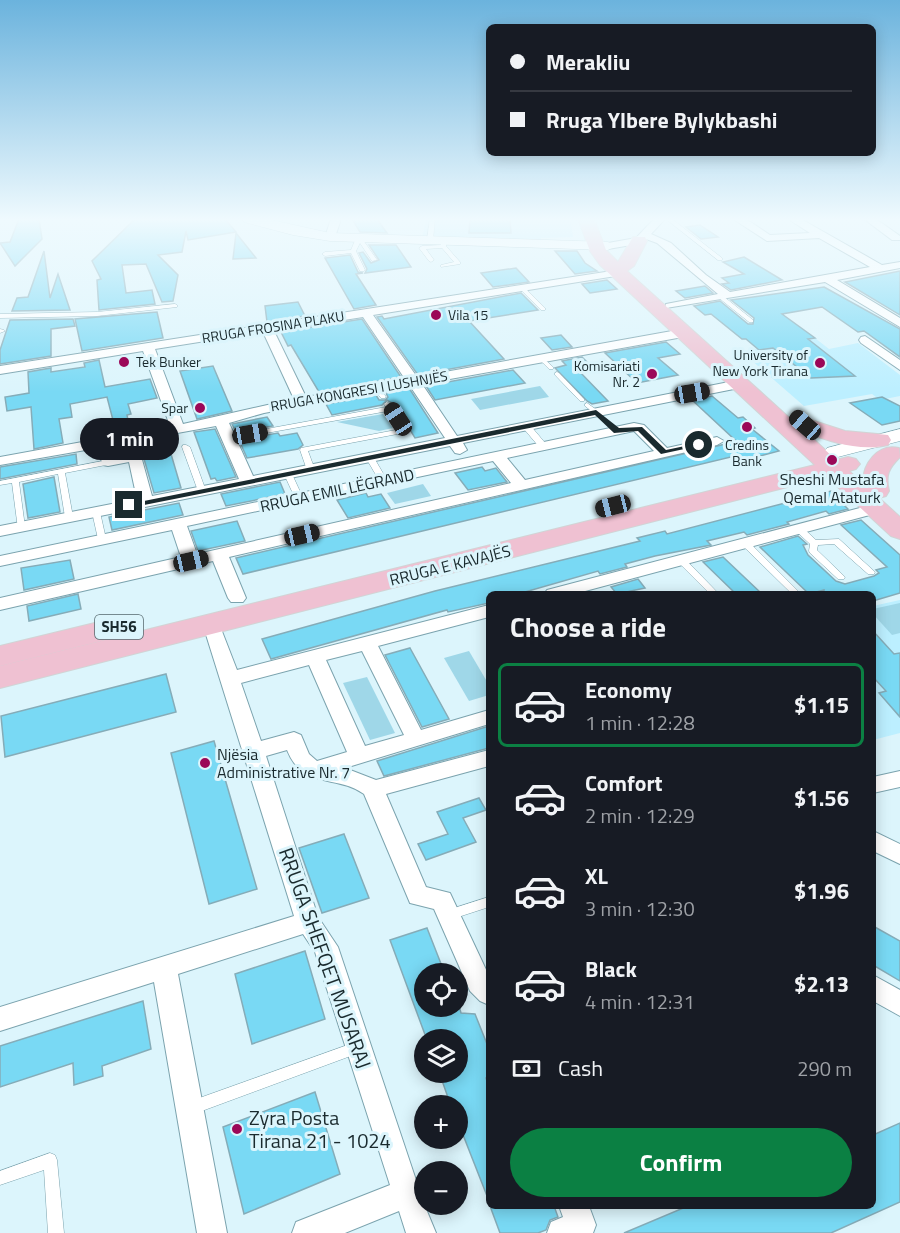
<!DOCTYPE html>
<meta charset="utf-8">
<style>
:root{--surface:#171b24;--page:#242831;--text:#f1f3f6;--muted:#9ea1a6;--line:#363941;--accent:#0b8043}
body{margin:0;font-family:"Titillium Web",sans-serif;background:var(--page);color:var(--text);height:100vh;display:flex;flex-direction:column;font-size:22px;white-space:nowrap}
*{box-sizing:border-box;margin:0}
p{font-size:20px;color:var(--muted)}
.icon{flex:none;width:33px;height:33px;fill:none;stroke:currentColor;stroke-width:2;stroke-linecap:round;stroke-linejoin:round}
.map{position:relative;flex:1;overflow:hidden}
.sheet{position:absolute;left:486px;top:591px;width:390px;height:618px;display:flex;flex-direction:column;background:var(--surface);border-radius:9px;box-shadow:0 3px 15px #0003}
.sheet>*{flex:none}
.banner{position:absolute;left:486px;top:24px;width:390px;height:132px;border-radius:9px;box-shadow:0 3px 15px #0003;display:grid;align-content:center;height:132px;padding:0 24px;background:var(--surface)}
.controls{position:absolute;left:414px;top:963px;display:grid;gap:12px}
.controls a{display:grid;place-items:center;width:54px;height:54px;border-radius:50%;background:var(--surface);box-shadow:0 3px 15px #0003;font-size:30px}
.end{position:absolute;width:27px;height:27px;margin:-14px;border:8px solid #1a2a2e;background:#fff;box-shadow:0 0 0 3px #fff}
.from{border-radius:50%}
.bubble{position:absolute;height:42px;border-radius:21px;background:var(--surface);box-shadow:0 3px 15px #0003;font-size:20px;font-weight:700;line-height:42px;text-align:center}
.car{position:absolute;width:18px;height:36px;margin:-18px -9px;border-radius:8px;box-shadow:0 0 4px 2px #0007;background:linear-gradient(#222 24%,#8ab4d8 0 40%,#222 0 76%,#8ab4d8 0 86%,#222 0)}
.banner b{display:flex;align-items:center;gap:21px;height:57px;font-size:22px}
.banner b+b{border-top:2px solid var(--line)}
.banner i{width:15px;height:15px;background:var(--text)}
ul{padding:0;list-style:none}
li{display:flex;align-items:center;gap:18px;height:84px;margin:0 12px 9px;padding:0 12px;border:3px solid transparent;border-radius:9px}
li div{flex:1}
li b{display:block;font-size:22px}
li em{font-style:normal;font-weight:700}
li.selected{border-color:var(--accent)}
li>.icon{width:54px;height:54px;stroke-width:1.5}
h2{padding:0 24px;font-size:27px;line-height:72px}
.pay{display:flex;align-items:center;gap:15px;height:66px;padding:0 24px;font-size:22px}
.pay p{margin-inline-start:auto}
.action{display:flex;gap:12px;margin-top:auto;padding:12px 24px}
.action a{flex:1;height:69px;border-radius:36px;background:var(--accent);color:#fff;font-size:24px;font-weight:700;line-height:69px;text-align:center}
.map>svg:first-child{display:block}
.built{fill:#bcefff}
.green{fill:#9fd7e8}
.building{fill:#79d9f4;stroke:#85acb8;stroke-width:1.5}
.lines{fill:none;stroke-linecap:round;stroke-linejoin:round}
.lane-casing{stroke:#7ba3ae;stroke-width:1}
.street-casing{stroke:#7ba3ae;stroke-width:2}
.secondary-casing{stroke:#7ba3ae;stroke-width:1}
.primary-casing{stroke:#d1d4d5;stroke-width:2}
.lane{fill:#fff;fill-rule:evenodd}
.street{fill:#fff;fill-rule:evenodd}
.secondary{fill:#fff;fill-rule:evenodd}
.primary{fill:#efc1d2;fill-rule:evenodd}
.route{fill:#1a2a2e}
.poi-dot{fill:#9b0858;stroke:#dcf5fc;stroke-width:2}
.labels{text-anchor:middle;stroke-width:6;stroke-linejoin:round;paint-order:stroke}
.far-poi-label{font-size:14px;fill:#1a2a2e;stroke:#dcf5fc;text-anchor:end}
.far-street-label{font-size:14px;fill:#1a2a2e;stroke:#dcf5fc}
.shield{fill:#dcf5fc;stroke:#54676c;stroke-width:1.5}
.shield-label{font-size:15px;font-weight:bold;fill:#1a2a2e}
.poi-label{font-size:16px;fill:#1a2a2e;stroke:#dcf5fc}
.street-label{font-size:16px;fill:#1a2a2e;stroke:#dcf5fc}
.near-street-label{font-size:20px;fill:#1a2a2e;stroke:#dcf5fc}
.near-poi-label{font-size:20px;fill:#1a2a2e;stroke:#dcf5fc;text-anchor:start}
</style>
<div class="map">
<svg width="900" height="1233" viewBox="0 0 900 1233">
<rect width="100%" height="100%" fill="#dcf5fc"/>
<g class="built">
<polygon points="426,219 570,219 573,237 541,238 540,245 422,240"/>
<polygon points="815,338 829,349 858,343 900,375 900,396 880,400 872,394 804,406 742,352"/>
<polygon points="900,600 900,733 873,740 873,606"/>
</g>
<g class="green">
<polygon points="540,386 549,397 480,410 471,399"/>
<polygon points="383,414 393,428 379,431 337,422"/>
<polygon points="423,484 431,496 395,504 387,493"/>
<polygon points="900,603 900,633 892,635 873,614 873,609"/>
<polygon points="469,651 489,685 489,695 469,701 444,658"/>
<polygon points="367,677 395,733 370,740 343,683"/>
</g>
<g class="building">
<polygon points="19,219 39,219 42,239 15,266 0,243 10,242"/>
<polygon points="139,219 225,219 236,232 188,240 186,231 182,252 158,255 178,275 173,301 162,302 146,264 122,265 126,293 152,290 155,304 99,310 97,280 101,279 92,261 134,220"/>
<polygon points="352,219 377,219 387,233 360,232"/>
<polygon points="470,219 510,219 511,233 469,233"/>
<polygon points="700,225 718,237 701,239 686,227"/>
<polygon points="236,233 256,258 233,259"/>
<polygon points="369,245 396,245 411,267 365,273 367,269 359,253 363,252 371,263 379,260"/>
<polygon points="44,251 50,298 58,274 70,310 12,311 17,298 28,297"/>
<polygon points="555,251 577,251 585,263 597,271 575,274"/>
<polygon points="350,255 358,272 363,273 356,274 376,305 354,309 325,258"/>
<polygon points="744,257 782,280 731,290 722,284 729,283 722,278 744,274 723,262"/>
<polygon points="516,268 529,282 493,287 481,273"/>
<polygon points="900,271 900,315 845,282"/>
<polygon points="607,280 617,289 590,293 582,284"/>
<polygon points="705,286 713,293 685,298 676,291"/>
<polygon points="824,287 900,329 900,357 864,331 858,332 822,307 782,314 815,338 808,339 855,376 811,378 773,348 759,350 746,339 742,339 711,314 705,315 694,306 720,301 748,324 753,324 754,318 731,300"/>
<polygon points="521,293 538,310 469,321 504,359 418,375 377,317 382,316 384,319"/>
<polygon points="298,302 305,316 267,322 265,306"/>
<polygon points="157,312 163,338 82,351 75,319"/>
<polygon points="73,319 75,326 51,329 51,356 0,364 0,350 10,320"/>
<polygon points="362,319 401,377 319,392 291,345 288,346 281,332"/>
<polygon points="561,335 572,347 552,350 541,338"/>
<polygon points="666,342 680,354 658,358 678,375 637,383 605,353"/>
<polygon points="582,357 591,366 577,369 608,401 592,404 587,401 555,368 566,365 562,361"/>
<polygon points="99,360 105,387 150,379 157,398 128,404 131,414 127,415 130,431 114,434 112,424 114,424 107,397 70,404 72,417 59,419 63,443 34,449 31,407 7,411 5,397 29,393 28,372 51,368 51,372 85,367 84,363"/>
<polygon points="213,366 232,411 197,419 180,371"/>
<polygon points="513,370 525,383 435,400 426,386"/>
<polygon points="409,388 438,433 415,438 395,405 387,400 382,405 332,415 326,404 376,395 379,400 385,400 388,397 386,393"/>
<polygon points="712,396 738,418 743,417 755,428 752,429 779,451 745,460 739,455 243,574 236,558 734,442 735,440 692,400"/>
<polygon points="882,397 900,406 900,421 882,425 850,403"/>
<polygon points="267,417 273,426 236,432 232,424"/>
<polygon points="215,429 236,477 217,481 215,478 211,479 194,432"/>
<polygon points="278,433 280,436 297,433 303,445 298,449 247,458 239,440"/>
<polygon points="166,437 181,488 154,493 139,442"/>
<polygon points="76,454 77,464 0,479 0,467"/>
<polygon points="482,467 485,471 496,468 507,482 468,490 455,473"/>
<polygon points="54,477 60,512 28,518 23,484"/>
<polygon points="280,482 285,494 226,506 221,494"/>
<polygon points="831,491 848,505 845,506 848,509 829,514 826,511 787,522 789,524 747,535 744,532 707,541 711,545 655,556 625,564 627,567 600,574 598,571 518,594 489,594 489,603 448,612 447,610 271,659 262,639 435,591 640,541 637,538 665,531 667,534"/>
<polygon points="366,493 368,497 381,494 390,508 348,518 337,500"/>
<polygon points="179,503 183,515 112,530 109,517"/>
<polygon points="861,520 900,555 900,593 873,601 873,594 824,594 824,590 809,594 760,547 798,536 807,544 803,545 808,555 836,581 845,584 874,576 879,573 876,570 887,567 841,525"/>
<polygon points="237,521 245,541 198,551 191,531"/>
<polygon points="723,557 762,594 736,594 703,562"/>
<polygon points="70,560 74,579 24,590 21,568"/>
<polygon points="638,579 645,588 617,594 611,587"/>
<polygon points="78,594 81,609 29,621 27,606"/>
<polygon points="873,631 894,654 900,653 900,717 879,693 886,691 873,677"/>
<polygon points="410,648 449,719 422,727 385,655"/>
<polygon points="166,674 176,712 5,757 1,716"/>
<polygon points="489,726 489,748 384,776 377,761"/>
<polygon points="214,741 257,889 209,904 171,753"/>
<polygon points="479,798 486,810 463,818 476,842 426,860 418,844 448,834 437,812"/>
<polygon points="344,834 369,898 322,913 299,848"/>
<polygon points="873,926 900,941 900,981 873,965"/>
<polygon points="427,928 445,974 424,974 424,1006 459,1006 461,1013 475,1014 489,1049 489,1075 486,1078 489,1087 489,1201 458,1122 458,1106 451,1106 439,1072 458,1072 458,1040 427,1040 390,940"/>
<polygon points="305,951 325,1019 252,1044 235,974"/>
<polygon points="143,1001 151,1049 102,1066 103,1076 74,1085 73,1063 0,1087 0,1046"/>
<polygon points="315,1092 340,1174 244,1214 223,1127"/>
<polygon points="900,1123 900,1202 831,1233 624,1233 688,1206 873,1206 873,1135"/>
<polygon points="490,1206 554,1206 558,1217 550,1220 546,1230 538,1233 500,1233"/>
</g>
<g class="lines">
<g class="lane-casing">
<g id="lane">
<polygon points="430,219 435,219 433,240 430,242 427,240"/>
<polygon points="666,219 672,219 722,258 722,260 718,260"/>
<polygon points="359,236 361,237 377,260 372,261 360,243 356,251 365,270 364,271 360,271 351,253 325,256 322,254 325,252 351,250 356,238"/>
<polygon points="444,239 447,241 446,246 460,262 460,264 441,267 441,265 454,262 442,248 426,249 434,260 431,262 429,261 419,248 422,246 441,245 441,241"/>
<polygon points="520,287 524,287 545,308 545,310 541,310 520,289"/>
<polygon points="719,296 723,296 753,320 753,322 749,322 719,298"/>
<polygon points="175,304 177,305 177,307 97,316 0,318 0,314 97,312"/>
<polygon points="0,329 4,330 5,331 0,333"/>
<polygon points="541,356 553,367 553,369 549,369 539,359 539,357"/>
<polygon points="557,372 559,373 584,399 584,401 580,401 555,375 555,373"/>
<polygon points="377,386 379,387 386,397 385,398 381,398 380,397 374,388"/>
<polygon points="387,402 393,407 409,430 408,432 308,451 315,470 311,472 307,470 300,450 301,448 401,429 388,411 228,440 224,438 228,436 386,407 384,404"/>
<polygon points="587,403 598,411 598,413 594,413 585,406 585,404"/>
<polygon points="524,425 530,425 546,444 546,448 540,448 524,429"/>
<polygon points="183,445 186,445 190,447 206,491 205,493 199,493 198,491 182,447"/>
<polygon points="367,456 373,456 387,480 386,482 380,482 366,458"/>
<polygon points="108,460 112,462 111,464 65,473 73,517 69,519 65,517 58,474 19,482 25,527 21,529 18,529 12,483 0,485 0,481"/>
<polygon points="285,472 288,472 292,474 303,498 302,500 299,500 295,498 284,474"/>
<polygon points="93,510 96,510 100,512 106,539 105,541 102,541 98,539 92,512"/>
<polygon points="796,527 802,527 816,540 839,539 875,572 874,574 868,574 834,544 818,545 817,550 845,577 844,579 838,579 810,553 809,551 810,544 796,531 795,529"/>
<polygon points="742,541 748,541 801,594 792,594 742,545 741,543"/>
<polygon points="681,557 684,558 719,594 710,594 678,562 677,560"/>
<polygon points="489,897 489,907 449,920 445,919 443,915 445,911"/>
<polygon points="356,1042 361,1043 363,1048 361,1053 356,1054 191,1115 186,1113 184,1108 186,1103 191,1101"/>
<polygon points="50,1153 55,1155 57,1160 64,1233 48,1233 44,1170 0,1185 0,1171"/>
</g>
</g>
<g class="street-casing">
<g id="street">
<polygon points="331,219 341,219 335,237 330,240 325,237"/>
<polygon points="654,219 665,219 651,234 671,243 706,275 730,292 870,267 819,238 767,241 733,219 746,219 770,235 810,233 788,219 801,219 882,265 900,262 900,268 837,280 900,318 900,327 825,282 666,308 666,304 718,294 657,243 646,239 643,243 608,249 603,246 608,243 636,238"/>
<polygon points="864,219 876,219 900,236 900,240 892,240"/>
<path d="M618,270L624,273L622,275L373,315L417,377L683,329L689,333L683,337L422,384L457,436L739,380L744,381L746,384L744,387L463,443L467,450L460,454L455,453L450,446L0,536V526L137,499L129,462L108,466L103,465L97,448L0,465V457L170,426L143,351L0,374V366ZM363,317L405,379L306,397L274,331ZM263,332L294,399L183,424L155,349ZM410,386L445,438L253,476L229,423L264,413ZM216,426L239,479L152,496L141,456L129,454L114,456L111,445Z"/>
<polygon points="865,336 900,360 900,370 861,343 859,340 861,337"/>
<path d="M634,423L644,425L667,448L717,437L724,441L717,445L229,557L246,598L243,602H231L228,598L213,561L0,610V598L181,557L172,530L0,566V556ZM634,431L654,451L525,480L507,458ZM493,461L511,483L197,554L187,526Z"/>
<polygon points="875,504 881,506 883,509 881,512 574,594 544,594 547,590"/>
<path d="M489,605V617L378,646L421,730L489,710V724L345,768L376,780L489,750V766L386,794L426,887L450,893L489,976V1005L480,1001L470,991L434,909L410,903L364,794C336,774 303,790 287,750L266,756L318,917L338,947L424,1204L436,1233H406L399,1211L345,1233H292L296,1222L390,1185L315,952L303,934L178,974L227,1233H197L154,982L0,1031V1007L294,916L203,625L206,621H218L237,670ZM362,651L404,735L365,746L326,660ZM309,665L347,752L317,761L309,754L301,735L294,732L261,741L241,683Z"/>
<polygon points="900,771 900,787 873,793 873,777"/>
<polygon points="873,831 900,844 900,864 873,851"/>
<polygon points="873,975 900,990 900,1016 873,1001"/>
<polygon points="559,1206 589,1206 596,1225 593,1233 547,1233 551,1222 563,1217"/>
</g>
</g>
<g class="secondary-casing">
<g id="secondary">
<polygon points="242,219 267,219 330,233 608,242 615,246 608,250 330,241 293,235 244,222"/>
<polygon points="900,429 900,441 834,458 827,456 824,452 827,448"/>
</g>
</g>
<g class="primary-casing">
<g id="primary">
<path d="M578,219H594L606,250L618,262L633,237H645L647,241L634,266L627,271L795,423L805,418L845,431L888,435L891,440L888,445C861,452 832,442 807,433L836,460L848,457L856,459L860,464L856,469L849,471L863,484C862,464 878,443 899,448L900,457C889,468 885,475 889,491L886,496L879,498L900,517V539L891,536L827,477L0,688V666L815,465L600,265L590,251Z"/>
<polygon points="103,621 113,624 117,631 113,638 0,666 0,646"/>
</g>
</g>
<use href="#lane" class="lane"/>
<use href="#street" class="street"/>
<use href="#secondary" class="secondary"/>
<use href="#primary" class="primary"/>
</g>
<linearGradient id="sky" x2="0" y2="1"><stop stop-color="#6bb3dd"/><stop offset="0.56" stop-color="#effafe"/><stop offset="1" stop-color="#effafe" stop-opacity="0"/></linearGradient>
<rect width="900" height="392" fill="url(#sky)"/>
<polygon class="route" points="596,410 619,428 642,427 666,450 699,443 703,445 661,454 638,431 614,433 595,415 129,508 124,505"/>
<g class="poi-dot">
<circle cx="436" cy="315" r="6"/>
<circle cx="124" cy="362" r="6"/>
<circle cx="820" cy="363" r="6"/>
<circle cx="652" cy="374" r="6"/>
<circle cx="200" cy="408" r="6"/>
<circle cx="747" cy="427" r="6"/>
<circle cx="832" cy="460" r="6"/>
<circle cx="205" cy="763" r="6"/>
<circle cx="237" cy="1129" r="6"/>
</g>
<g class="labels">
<g class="far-poi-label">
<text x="448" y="320" text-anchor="start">Vila 15</text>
<text x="808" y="360">University of<tspan x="808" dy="16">New York Tirana</tspan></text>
<text x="136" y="367" text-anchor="start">Tek Bunker</text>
<text x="640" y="371">Komisariati<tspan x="640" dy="16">Nr. 2</tspan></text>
<text x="188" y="413">Spar</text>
<text x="747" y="450" text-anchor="middle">Credins<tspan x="747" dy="16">Bank</tspan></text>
</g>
<g class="far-street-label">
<text transform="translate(273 327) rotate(-9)" y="5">RRUGA FROSINA PLAKU</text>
<text transform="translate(359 391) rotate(-10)" y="5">RRUGA KONGRESI I LUSHNJËS</text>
</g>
<rect class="shield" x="95" y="615" width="48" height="24" rx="4.5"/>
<g class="shield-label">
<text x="119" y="632">SH56</text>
</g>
<g class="poi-label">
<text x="832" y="485">Sheshi Mustafa<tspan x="832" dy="18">Qemal Ataturk</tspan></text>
<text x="217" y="760" text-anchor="start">Njësia<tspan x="217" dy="18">Administrative Nr. 7</tspan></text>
</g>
<g class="street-label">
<text transform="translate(337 490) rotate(-12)" y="6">RRUGA EMIL LËGRAND</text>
<text transform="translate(450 565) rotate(-14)" y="6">RRUGA E KAVAJËS</text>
</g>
<g class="near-street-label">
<text transform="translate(325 958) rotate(70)" y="7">RRUGA SHEFQET MUSARAJ</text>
</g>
<g class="near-poi-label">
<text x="249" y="1125">Zyra Posta<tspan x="249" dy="23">Tirana 21 - 1024</tspan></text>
</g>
</g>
</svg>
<div class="controls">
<a><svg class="icon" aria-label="locate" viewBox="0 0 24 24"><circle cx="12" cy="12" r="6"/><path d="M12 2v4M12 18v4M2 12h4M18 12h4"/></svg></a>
<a><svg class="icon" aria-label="layers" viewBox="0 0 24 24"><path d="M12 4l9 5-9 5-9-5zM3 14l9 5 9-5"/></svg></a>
<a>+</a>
<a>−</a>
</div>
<i class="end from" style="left:699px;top:445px"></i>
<i class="end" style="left:129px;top:505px"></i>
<div class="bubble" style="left:80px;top:418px;width:99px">1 min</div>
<i class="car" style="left:692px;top:393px;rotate:80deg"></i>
<i class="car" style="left:398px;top:419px;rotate:327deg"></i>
<i class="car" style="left:805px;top:425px;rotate:311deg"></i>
<i class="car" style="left:250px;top:434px;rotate:80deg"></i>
<i class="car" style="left:613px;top:506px;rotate:256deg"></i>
<i class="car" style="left:302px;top:535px;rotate:77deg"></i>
<i class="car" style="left:191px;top:561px;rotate:77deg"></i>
<div class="banner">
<b><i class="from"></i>Merakliu</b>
<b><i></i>Rruga Ylbere Bylykbashi</b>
</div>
<section class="sheet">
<h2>Choose a ride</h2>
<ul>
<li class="selected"><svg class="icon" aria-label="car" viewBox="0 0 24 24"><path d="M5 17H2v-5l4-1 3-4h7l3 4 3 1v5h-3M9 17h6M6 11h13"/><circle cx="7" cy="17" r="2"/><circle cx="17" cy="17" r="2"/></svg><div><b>Economy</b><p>1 min · 12:28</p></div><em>$1.15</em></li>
<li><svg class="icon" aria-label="car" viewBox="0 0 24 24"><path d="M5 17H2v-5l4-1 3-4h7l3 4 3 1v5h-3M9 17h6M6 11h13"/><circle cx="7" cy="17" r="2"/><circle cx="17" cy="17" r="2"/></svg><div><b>Comfort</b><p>2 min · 12:29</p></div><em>$1.56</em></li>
<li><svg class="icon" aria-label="car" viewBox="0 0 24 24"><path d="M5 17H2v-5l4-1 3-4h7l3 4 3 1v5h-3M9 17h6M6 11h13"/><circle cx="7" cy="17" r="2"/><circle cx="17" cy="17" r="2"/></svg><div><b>XL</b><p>3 min · 12:30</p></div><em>$1.96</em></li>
<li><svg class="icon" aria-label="car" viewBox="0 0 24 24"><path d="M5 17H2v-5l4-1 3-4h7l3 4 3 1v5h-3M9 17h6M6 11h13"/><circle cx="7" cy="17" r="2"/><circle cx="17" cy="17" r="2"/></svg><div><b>Black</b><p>4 min · 12:31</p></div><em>$2.13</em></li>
</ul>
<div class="pay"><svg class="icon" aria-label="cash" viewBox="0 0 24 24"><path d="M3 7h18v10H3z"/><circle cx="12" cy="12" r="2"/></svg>Cash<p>290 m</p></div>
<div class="action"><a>Confirm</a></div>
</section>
</div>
